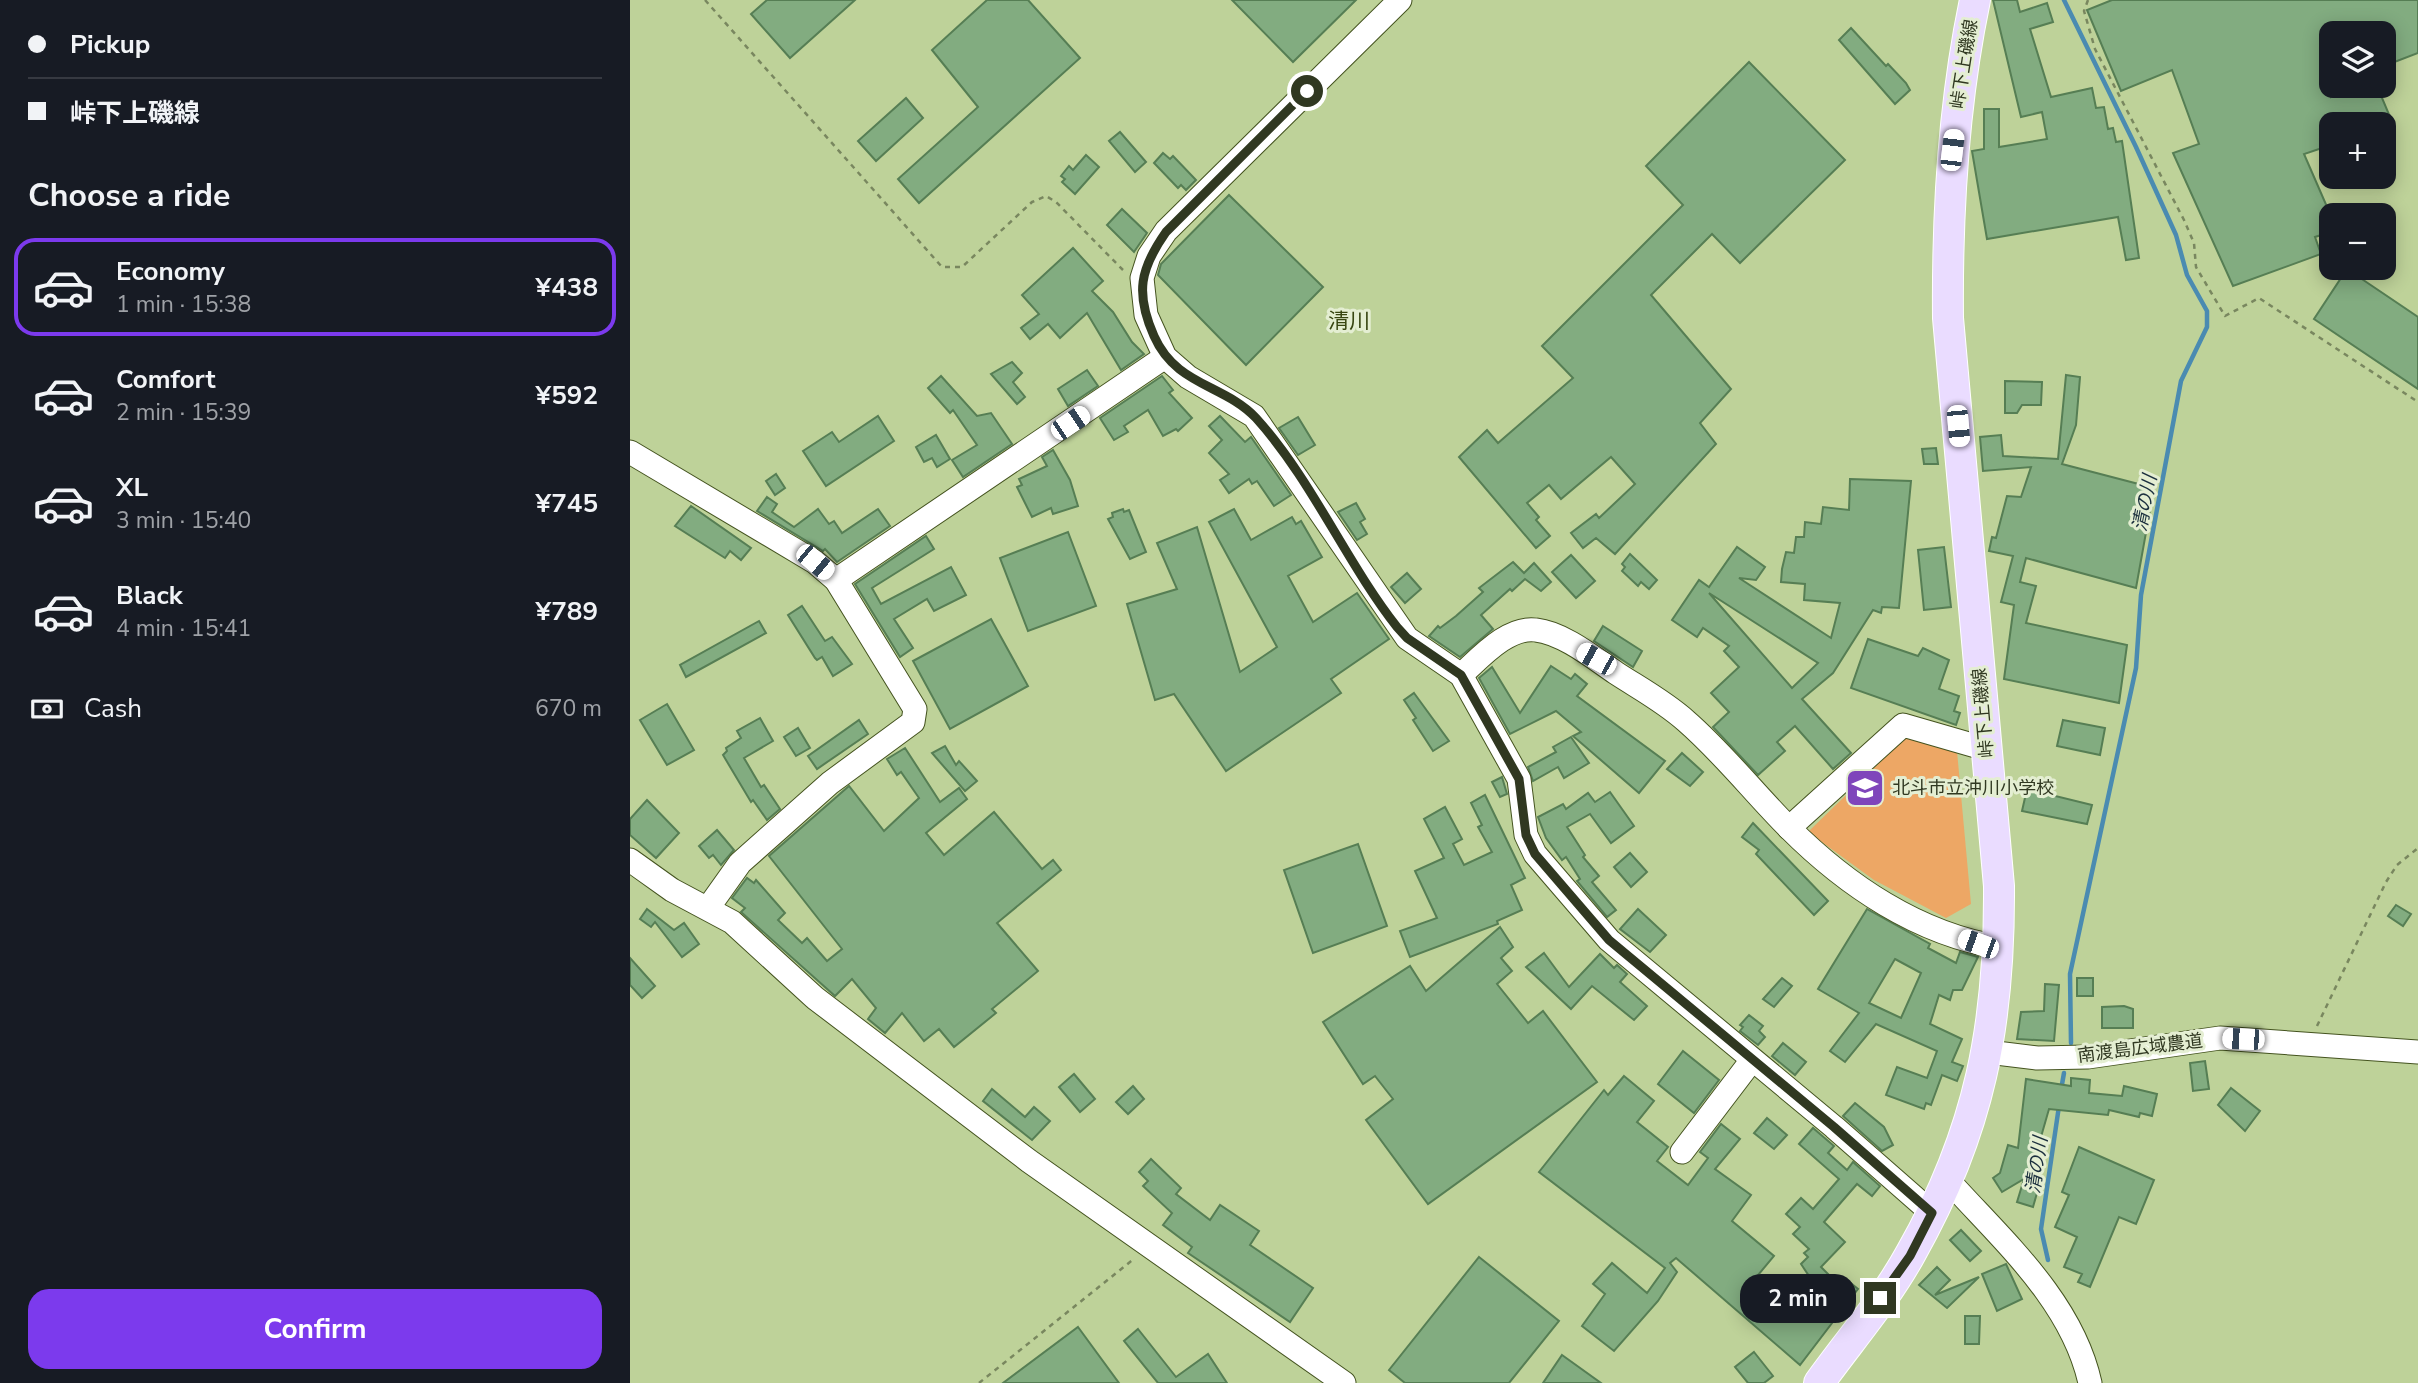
<!DOCTYPE html>
<meta charset="utf-8">
<style>
:root{--surface:#171b24;--page:#242831;--text:#f1f3f6;--muted:#9ea1a6;--line:#363941;--accent:#7c3aed}
body{margin:0;font-family:"Nunito Sans","Noto Sans JP",sans-serif;background:var(--page);color:var(--text);height:100vh;display:flex;flex-direction:column;font-size:26px;white-space:nowrap}
*{box-sizing:border-box;margin:0}
p{font-size:23px;color:var(--muted)}
.icon{flex:none;width:38px;height:38px;fill:none;stroke:currentColor;stroke-width:2;stroke-linecap:round;stroke-linejoin:round}
.map{position:relative;flex:1;overflow:hidden}
.panel{display:flex;flex-direction:column;background:var(--surface);width:630px}
.panel>*{flex:none}
.guide{display:grid;align-content:center;height:154px;padding:0 28px;background:var(--surface)}
.tools{position:absolute;left:1689px;top:21px;display:grid;gap:14px}
.tools a{display:grid;place-items:center;width:77px;height:77px;border-radius:14px;background:var(--surface);box-shadow:0 4px 18px #0003;font-size:35px}
.end{position:absolute;width:32px;height:32px;margin:-16px;border:9px solid #303821;background:#fff;box-shadow:0 0 0 4px #fff}
.from{border-radius:50%}
.bubble{position:absolute;height:49px;border-radius:21px;background:var(--surface);box-shadow:0 4px 18px #0003;font-size:23px;font-weight:700;line-height:49px;text-align:center}
.car{position:absolute;width:21px;height:42px;margin:-21px -10px;border-radius:9px;box-shadow:0 0 5px 2px #0007;background:linear-gradient(#fff 24%,#345 0 40%,#fff 0 76%,#345 0 86%,#fff 0)}
.guide b{display:flex;align-items:center;gap:24px;height:66px;font-size:26px}
.guide b+b{border-top:2px solid var(--line)}
.guide i{width:18px;height:18px;background:var(--text)}
ul{padding:0;list-style:none}
li{display:flex;align-items:center;gap:21px;height:98px;margin:0 14px 10px;padding:0 14px;border:4px solid transparent;border-radius:21px}
li div{flex:1}
li b{display:block;font-size:26px}
li em{font-style:normal;font-weight:700}
li.active{border-color:var(--accent)}
li>.icon{width:63px;height:63px;stroke-width:1.5}
h2{padding:0 28px;font-size:32px;line-height:84px}
.pay{display:flex;align-items:center;gap:18px;height:77px;padding:0 28px;font-size:26px}
.pay p{margin-inline-start:auto}
.cta{display:flex;gap:14px;margin-top:auto;padding:14px 28px}
.cta a{flex:1;height:80px;border-radius:21px;background:var(--accent);color:#fff;font-size:28px;font-weight:700;line-height:80px;text-align:center}
main{display:flex;flex:1;min-height:0}
.map>svg:first-child{display:block}
.green{fill:#eda765}
.lines{fill:none;stroke-linecap:round;stroke-linejoin:round}
.stream{stroke:#4a8bb1;stroke-width:4.5}
.building{fill:#82ac80;stroke:#567e54;stroke-width:2;fill-rule:evenodd}
.minor-casing{stroke:#44531f;stroke-width:25}
.major-casing{stroke:#fff;stroke-width:32}
.path{stroke:#79875f;stroke-width:2.5;stroke-dasharray:5 5;stroke-linecap:butt}
.minor{stroke:#fff;stroke-width:23}
.major{stroke:#eadcff;stroke-width:30}
.route{stroke:#303821;stroke-width:9}
.labels{text-anchor:middle;stroke-width:6;stroke-linejoin:round;paint-order:stroke}
.street-label{font-size:18px;fill:#303821;stroke:#e4eed2}
.poi-label{font-size:18px;fill:#303821;stroke:#e4eed2;text-anchor:start}
.water-label{font-size:19px;font-style:italic;fill:#1a2e3d;stroke:#e4eed2}
.quarter-label{font-size:21px;fill:#384611;stroke:#e4eed2}
</style>
<main>
<section class="panel">
<div class="guide">
<b><i class="from"></i>Pickup</b>
<b><i></i>峠下上磯線</b>
</div>
<h2>Choose a ride</h2>
<ul>
<li class="active"><svg class="icon" aria-label="car" viewBox="0 0 24 24"><path d="M5 17H2v-5l4-1 3-4h7l3 4 3 1v5h-3M9 17h6M6 11h13"/><circle cx="7" cy="17" r="2"/><circle cx="17" cy="17" r="2"/></svg><div><b>Economy</b><p>1 min · 15:38</p></div><em>¥438</em></li>
<li><svg class="icon" aria-label="car" viewBox="0 0 24 24"><path d="M5 17H2v-5l4-1 3-4h7l3 4 3 1v5h-3M9 17h6M6 11h13"/><circle cx="7" cy="17" r="2"/><circle cx="17" cy="17" r="2"/></svg><div><b>Comfort</b><p>2 min · 15:39</p></div><em>¥592</em></li>
<li><svg class="icon" aria-label="car" viewBox="0 0 24 24"><path d="M5 17H2v-5l4-1 3-4h7l3 4 3 1v5h-3M9 17h6M6 11h13"/><circle cx="7" cy="17" r="2"/><circle cx="17" cy="17" r="2"/></svg><div><b>XL</b><p>3 min · 15:40</p></div><em>¥745</em></li>
<li><svg class="icon" aria-label="car" viewBox="0 0 24 24"><path d="M5 17H2v-5l4-1 3-4h7l3 4 3 1v5h-3M9 17h6M6 11h13"/><circle cx="7" cy="17" r="2"/><circle cx="17" cy="17" r="2"/></svg><div><b>Black</b><p>4 min · 15:41</p></div><em>¥789</em></li>
</ul>
<div class="pay"><svg class="icon" aria-label="cash" viewBox="0 0 24 24"><path d="M3 7h18v10H3z"/><circle cx="12" cy="12" r="2"/></svg>Cash<p>670 m</p></div>
<div class="cta"><a>Confirm</a></div>
</section>
<div class="map">
<svg width="1788" height="1383" viewBox="0 0 1788 1383">
<rect width="100%" height="100%" fill="#bed299"/>
<polygon class="green" points="1276,737 1327,751 1341,904 1316,918 1244,880 1178,832"/>
<g class="lines">
<g class="stream">
<polyline points="1434,0 1506,147 1546,235 1557,275 1577,311 1577,327 1551,381 1511,595 1506,668 1440,974 1441,1043"/>
<polyline points="1431,1090 1434,1073"/>
<polyline points="1418,1260 1411,1229 1429,1106"/>
</g>
</g>
<g class="building">
<polygon points="137,0 225,0 160,58 121,14"/>
<polygon points="357,0 398,0 450,58 289,203 268,179 348,107 302,50"/>
<polygon points="602,0 726,0 663,62"/>
<polygon points="1363,0 1387,0 1390,12 1417,3 1423,22 1400,29 1421,97 1462,88 1466,108 1474,107 1478,129 1483,128 1486,142 1492,141 1509,258 1496,260 1488,217 1357,239 1342,151 1354,149 1354,109 1369,109 1369,147 1417,139 1412,112 1391,117"/>
<polygon points="1482,0 1788,0 1788,53 1754,66 1754,33 1701,33 1701,97 1734,86 1747,86 1763,124 1701,124 1701,145 1674,154 1701,216 1701,232 1685,237 1691,254 1603,286 1543,153 1569,144 1542,70 1491,91 1457,10"/>
<polygon points="1221,28 1256,66 1258,64 1276,83 1280,90 1265,104 1209,40"/>
<polygon points="1119,62 1215,160 1110,263 1082,234 1021,295 1101,389 1070,423 1086,444 985,554 966,538 953,548 941,533 966,514 969,518 1005,484 981,457 931,499 919,485 897,503 909,517 906,520 920,536 906,548 829,457 857,430 868,443 943,378 912,346 1053,205 1016,166"/>
<polygon points="276,98 293,118 246,161 228,141"/>
<polygon points="490,132 516,162 505,172 479,141"/>
<polygon points="533,153 540,159 543,156 566,180 556,190 551,185 548,188 524,163"/>
<polygon points="456,155 469,167 445,194 432,182 435,179 431,176 439,166 443,170"/>
<polygon points="599,195 693,287 616,365 528,275 531,264"/>
<polygon points="492,209 517,233 504,252 477,225"/>
<polygon points="443,248 473,281 462,291 483,312 502,342 514,354 491,370 457,313 430,338 418,324 400,339 391,328 409,314 392,295"/>
<polygon points="1717,269 1788,317 1788,389 1684,319"/>
<polygon points="382,362 392,373 383,382 395,397 387,404 361,374"/>
<polygon points="457,370 468,386 438,406 428,389"/>
<polygon points="1436,375 1450,377 1446,425 1432,464 1524,488 1506,588 1396,558 1390,582 1406,586 1396,623 1497,645 1489,703 1374,679 1384,605 1371,602 1383,556 1359,551 1362,537 1366,538 1377,496 1391,497 1401,467 1353,471 1350,437 1371,435 1373,456 1428,459"/>
<polygon points="311,376 347,416 361,413 382,444 333,477 322,460 347,445 323,410 320,413 298,388"/>
<polygon points="532,376 543,390 539,393 562,418 548,431 546,429 533,436 518,410 494,426 498,432 484,440 470,418"/>
<polygon points="1375,381 1412,382 1411,405 1392,405 1387,413 1375,413"/>
<polygon points="248,416 264,441 196,486 173,451 202,432 209,442"/>
<polygon points="590,416 615,442 621,437 661,495 644,506 627,481 622,484 619,479 599,493 590,480 599,474 579,453 592,440 579,426"/>
<polygon points="668,417 685,445 668,455 649,428"/>
<polygon points="306,435 320,459 307,467 302,458 294,462 286,447"/>
<polygon points="1306,448 1308,464 1294,464 1292,449"/>
<polygon points="423,450 440,480 448,506 423,514 421,508 402,517 387,487 392,485 389,479 417,466 412,457"/>
<polygon points="146,474 155,488 145,495 136,481"/>
<path d="M1220,479L1281,481L1269,608L1252,607L1251,613L1243,610L1203,673L1172,699L1221,753L1203,769L1165,726L1147,742L1155,751L1128,775L1083,727L1099,712L1081,693L1109,667L1094,651L1099,646L1073,628L1067,637L1042,620L1069,580L1079,587L1107,547L1135,567L1126,580L1109,578L1201,638L1210,603L1174,600L1175,584L1151,582L1152,569L1156,552L1164,553L1166,537H1174L1175,522L1191,524L1193,507L1219,510ZM1079,593L1188,663L1162,688Z"/>
<polygon points="137,497 147,504 142,512 164,527 188,509 199,524 204,521 212,533 248,509 260,526 207,562 195,549 193,551 127,511"/>
<polygon points="726,503 735,519 730,522 737,534 727,540 708,512"/>
<polygon points="61,506 121,548 111,560 100,551 95,558 45,526"/>
<polygon points="493,509 494,512 499,510 516,552 500,559 478,519 483,517 482,513"/>
<polygon points="604,509 621,540 662,517 666,524 671,521 692,557 658,576 683,622 727,593 759,639 701,679 711,693 596,771 544,694 525,700 497,604 547,589 527,543 567,527 610,672 647,647 579,522"/>
<polygon points="438,532 466,606 398,631 370,558"/>
<polygon points="296,536 304,549 242,588 251,604 321,567 336,595 304,611 297,599 264,619 283,648 270,657 225,584"/>
<polygon points="1314,547 1321,607 1294,610 1288,550"/>
<polygon points="1000,554 1027,580 1019,589 1011,582 1008,586 992,571 995,567 992,564"/>
<polygon points="941,555 965,581 946,598 922,572"/>
<polygon points="883,562 894,573 904,563 921,582 911,591 895,579 882,591 880,589 851,615 863,629 830,657 799,636 808,626 810,628 826,616 853,592 849,588"/>
<polygon points="777,573 791,589 775,603 761,587"/>
<polygon points="172,606 195,641 202,637 222,664 203,676 192,657 187,660 185,658 158,615"/>
<polygon points="361,619 398,686 320,729 283,661"/>
<polygon points="129,621 136,633 56,677 50,665"/>
<polygon points="973,626 1012,651 1003,667 964,641"/>
<polygon points="1238,639 1288,656 1293,648 1319,660 1309,689 1329,696 1324,711 1330,713 1326,725 1221,688"/>
<polygon points="921,666 941,679 945,674 957,684 947,696 1035,761 1009,793 943,736 951,732 926,711 880,734 849,678 862,667 890,713"/>
<polygon points="784,693 819,741 803,751 783,720 786,718 774,700"/>
<polygon points="37,704 64,750 37,765 10,720"/>
<polygon points="130,718 143,741 114,758 131,787 134,785 150,809 137,820 123,800 121,802 93,755 97,751 96,748 111,738 107,731"/>
<polygon points="229,720 238,734 187,769 178,756"/>
<polygon points="1433,720 1475,728 1470,755 1427,746"/>
<polygon points="168,728 180,748 166,756 154,737"/>
<polygon points="941,737 959,763 934,778 928,767 903,781 898,767 926,752 923,747"/>
<polygon points="315,746 326,765 329,761 347,781 335,791 302,753"/>
<polygon points="275,748 310,802 329,788 337,799 296,833 314,855 364,812 412,869 423,860 431,870 367,923 408,971 362,1009 366,1013 324,1047 309,1029 294,1041 272,1013 255,1033 238,1019 246,1008 222,979 205,996 111,912 115,908 102,898 117,878 124,883 126,880 155,913 148,920 172,943 177,938 197,961 212,949 139,856 219,786 254,831 289,798 271,772 267,775 257,759"/>
<polygon points="1052,753 1073,772 1060,786 1037,769"/>
<polygon points="872,777 877,794 870,797 862,782"/>
<polygon points="1397,789 1462,805 1457,824 1392,811"/>
<polygon points="980,792 1004,826 981,843 960,814 937,827 955,855 953,857 969,876 962,882 986,910 977,917 947,881 950,879 936,857 932,860 916,838 908,817 933,804 936,809 958,793 965,802"/>
<polygon points="855,795 895,878 881,885 892,910 867,921 868,924 780,957 770,931 807,918 785,871 814,858 794,819 815,807 832,839 823,844 834,865 862,852 848,827 852,825 841,803"/>
<polygon points="17,800 49,833 26,858 0,835 0,819"/>
<polygon points="1123,823 1198,901 1184,915 1126,854 1129,850 1112,837"/>
<polygon points="87,830 104,850 91,865 83,855 79,858 69,846"/>
<polygon points="728,844 757,926 683,953 654,870"/>
<polygon points="1000,853 1017,872 1001,887 984,867"/>
<polygon points="1766,905 1781,914 1773,926 1758,916"/>
<polygon points="17,909 44,930 54,923 69,944 52,957 25,922 21,927 10,919"/>
<polygon points="1008,909 1036,935 1020,952 990,929"/>
<path d="M1237,909L1300,944L1298,948L1326,963L1330,952L1348,957L1332,990H1323L1320,1000L1309,995L1300,1024L1332,1039L1322,1062L1333,1066L1327,1081L1312,1075L1301,1105L1296,1103L1294,1109L1256,1095L1267,1067L1297,1078L1307,1051L1246,1024L1215,1062L1200,1051L1229,1013L1188,989ZM1265,959L1291,973L1271,1018L1239,1003Z"/>
<polygon points="870,927 883,947 871,958 882,971 867,984 898,1023 913,1011 967,1082 798,1204 736,1120 763,1099 745,1076 733,1084 693,1022 780,966 796,991"/>
<polygon points="914,953 939,987 970,954 984,968 987,965 997,974 990,982 1017,1006 1004,1020 962,986 941,1009 896,967"/>
<polygon points="0,958 25,986 12,998 0,985"/>
<polygon points="1152,978 1162,986 1144,1007 1133,999"/>
<rect x="1447" y="978" width="16" height="18"/>
<polygon points="1415,984 1429,985 1424,1041 1387,1039 1391,1012 1414,1011"/>
<polygon points="1494,1006 1503,1009 1503,1028 1472,1028 1472,1007"/>
<polygon points="1119,1015 1133,1026 1129,1031 1135,1037 1128,1045 1110,1031 1113,1027 1110,1025"/>
<polygon points="1153,1043 1176,1062 1165,1075 1142,1056"/>
<polygon points="1053,1051 1089,1080 1064,1113 1028,1084"/>
<polygon points="1575,1061 1579,1089 1563,1091 1560,1063"/>
<polygon points="444,1074 465,1099 450,1112 429,1087"/>
<polygon points="994,1076 1024,1101 1007,1122 1038,1147 1027,1161 1058,1185 1078,1158 1070,1152 1091,1124 1110,1139 1085,1169 1121,1195 1102,1221 1144,1256 1123,1281 1155,1308 1181,1279 1171,1264 1178,1257 1174,1253 1179,1249 1163,1234 1170,1227 1156,1214 1171,1198 1183,1209 1209,1179 1169,1144 1183,1128 1204,1146 1198,1153 1217,1170 1223,1162 1250,1186 1242,1196 1227,1184 1194,1222 1215,1242 1191,1267 1212,1288 1218,1281 1228,1289 1170,1365 1046,1258 1040,1263 1047,1272 1028,1301 984,1351 952,1326 975,1294 963,1284 982,1263 1017,1293 1035,1268 909,1172 974,1090 978,1095"/>
<polygon points="1441,1078 1460,1080 1459,1093 1492,1096 1494,1086 1527,1094 1522,1116 1510,1113 1509,1117 1479,1110 1478,1115 1419,1109 1400,1175 1411,1179 1403,1207 1387,1202 1394,1179 1372,1192 1363,1178 1370,1173 1378,1145 1388,1148 1396,1079 1441,1086"/>
<polygon points="503,1086 514,1099 498,1114 486,1102"/>
<polygon points="1601,1088 1630,1111 1615,1131 1588,1105"/>
<polygon points="362,1089 395,1117 404,1107 420,1121 402,1140 353,1101"/>
<polygon points="1225,1103 1254,1127 1263,1145 1252,1151 1213,1116"/>
<polygon points="1137,1118 1157,1135 1144,1149 1124,1133"/>
<polygon points="1449,1147 1524,1180 1506,1224 1489,1217 1460,1287 1448,1282 1452,1274 1434,1267 1447,1237 1425,1227 1439,1195 1432,1192"/>
<polygon points="521,1159 551,1188 546,1194 580,1220 590,1205 629,1231 620,1245 683,1288 660,1322 558,1253 562,1247 533,1225 542,1213 513,1186 518,1181 509,1172"/>
<polygon points="1331,1230 1351,1251 1340,1261 1320,1240"/>
<polygon points="849,1257 929,1321 879,1383 775,1383 759,1370"/>
<polygon points="1376,1264 1392,1299 1367,1311 1352,1274"/>
<polygon points="1307,1267 1320,1280 1305,1295 1349,1277 1317,1308 1289,1285"/>
<polygon points="1335,1316 1350,1316 1349,1344 1335,1344"/>
<polygon points="448,1327 489,1383 373,1383"/>
<polygon points="508,1329 546,1377 578,1354 597,1383 528,1383 494,1341"/>
<polygon points="1124,1352 1143,1376 1134,1383 1118,1383 1105,1367"/>
<polygon points="932,1355 971,1383 913,1383"/>
</g>
<g class="lines">
<g class="minor-casing">
<g id="minor">
<polyline points="770,0 536,231 519,256 512,278 516,315 535,357 558,377 624,416 777,638 831,675 889,779 896,835 905,854 979,940 1204,1127 1302,1213"/>
<polyline points="0,452 185,562 206,580 285,709 283,722 200,783 110,863 78,908"/>
<polyline points="206,580 535,357"/>
<path d="M831,675C850,658 878,626 906,630C933,633 964,658 986,673C1009,688 1035,702 1056,721C1094,754 1124,793 1159,828C1216,885 1288,934 1369,947"/>
<polyline points="1159,828 1273,725 1356,749"/>
<polyline points="0,860 42,890 102,922 185,998 399,1161 714,1383"/>
<polyline points="1358,1052 1407,1058 1458,1057 1590,1038 1788,1052"/>
<polyline points="1052,1152 1122,1060"/>
<path d="M1318,1180C1372,1240 1442,1301 1460,1383"/>
</g>
</g>
<g class="major-casing">
<path id="major" d="M1189,1383C1219,1341 1256,1299 1281,1253C1350,1131 1370,1024 1369,886L1318,318C1317,211 1323,105 1345,0"/>
</g>
<g class="path">
<polyline points="75,0 312,267 332,267 402,202 416,196 426,202 493,270"/>
<polyline points="1458,0 1454,11 1465,49 1554,220 1564,243 1566,267 1595,316 1629,298 1788,402"/>
<polyline points="1687,1026 1756,882 1767,865 1788,848"/>
<polyline points="349,1383 505,1258"/>
</g>
<use href="#minor" class="minor"/>
<use href="#major" class="major"/>
</g>
<g class="lines">
<path class="route" d="M677,91L536,232C510,269 505,293 524,336C546,386 594,384 626,418C682,480 716,562 767,627L777,638L831,675L889,779L896,835L905,854L979,940L1204,1127L1302,1213L1280,1256L1250,1298"/>
</g>
<defs>
<g id="school-square" transform="scale(2.0125)"><rect x="-9" y="-9" width="18" height="18" rx="4" fill="#7f45bb" stroke="#e4eed2"/><path d="M0-5L7-2L0 1L-7-2ZM-4 1L0 2.5L4 1V4Q0 6-4 4Z" fill="#fff"/></g>
</defs>
<g fill-rule="evenodd">
<use href="#school-square" x="1235" y="788"/>
</g>
<g class="labels">
<g class="street-label">
<text transform="translate(1334 64) rotate(-81)" y="6">峠下上磯線</text>
<text transform="translate(1353 713) rotate(-95)" y="6">峠下上磯線</text>
<text transform="translate(1510 1048) rotate(-7)" y="6">南渡島広域農道</text>
</g>
<g class="poi-label">
<text x="1262" y="794">北斗市立沖川小学校</text>
</g>
<g class="water-label">
<text transform="translate(1514 503) rotate(-79)" y="7">清の川</text>
<text transform="translate(1406 1165) rotate(-82)" y="7">清の川</text>
</g>
<g class="quarter-label">
<text x="719" y="328">清川</text>
</g>
</g>
</svg>
<div class="tools">
<a><svg class="icon" aria-label="layers" viewBox="0 0 24 24"><path d="M12 4l9 5-9 5-9-5zM3 14l9 5 9-5"/></svg></a>
<a>+</a>
<a>−</a>
</div>
<i class="end from" style="left:677px;top:91px"></i>
<i class="end" style="left:1250px;top:1298px"></i>
<div class="bubble" style="left:1110px;top:1274px;width:116px">2 min</div>
<i class="car" style="left:1322px;top:150px;rotate:7deg"></i>
<i class="car" style="left:440px;top:423px;rotate:56deg"></i>
<i class="car" style="left:1328px;top:426px;rotate:175deg"></i>
<i class="car" style="left:185px;top:562px;rotate:130deg"></i>
<i class="car" style="left:966px;top:659px;rotate:299deg"></i>
<i class="car" style="left:1348px;top:944px;rotate:290deg"></i>
<i class="car" style="left:1613px;top:1039px;rotate:272deg"></i>
</div>
</main>
